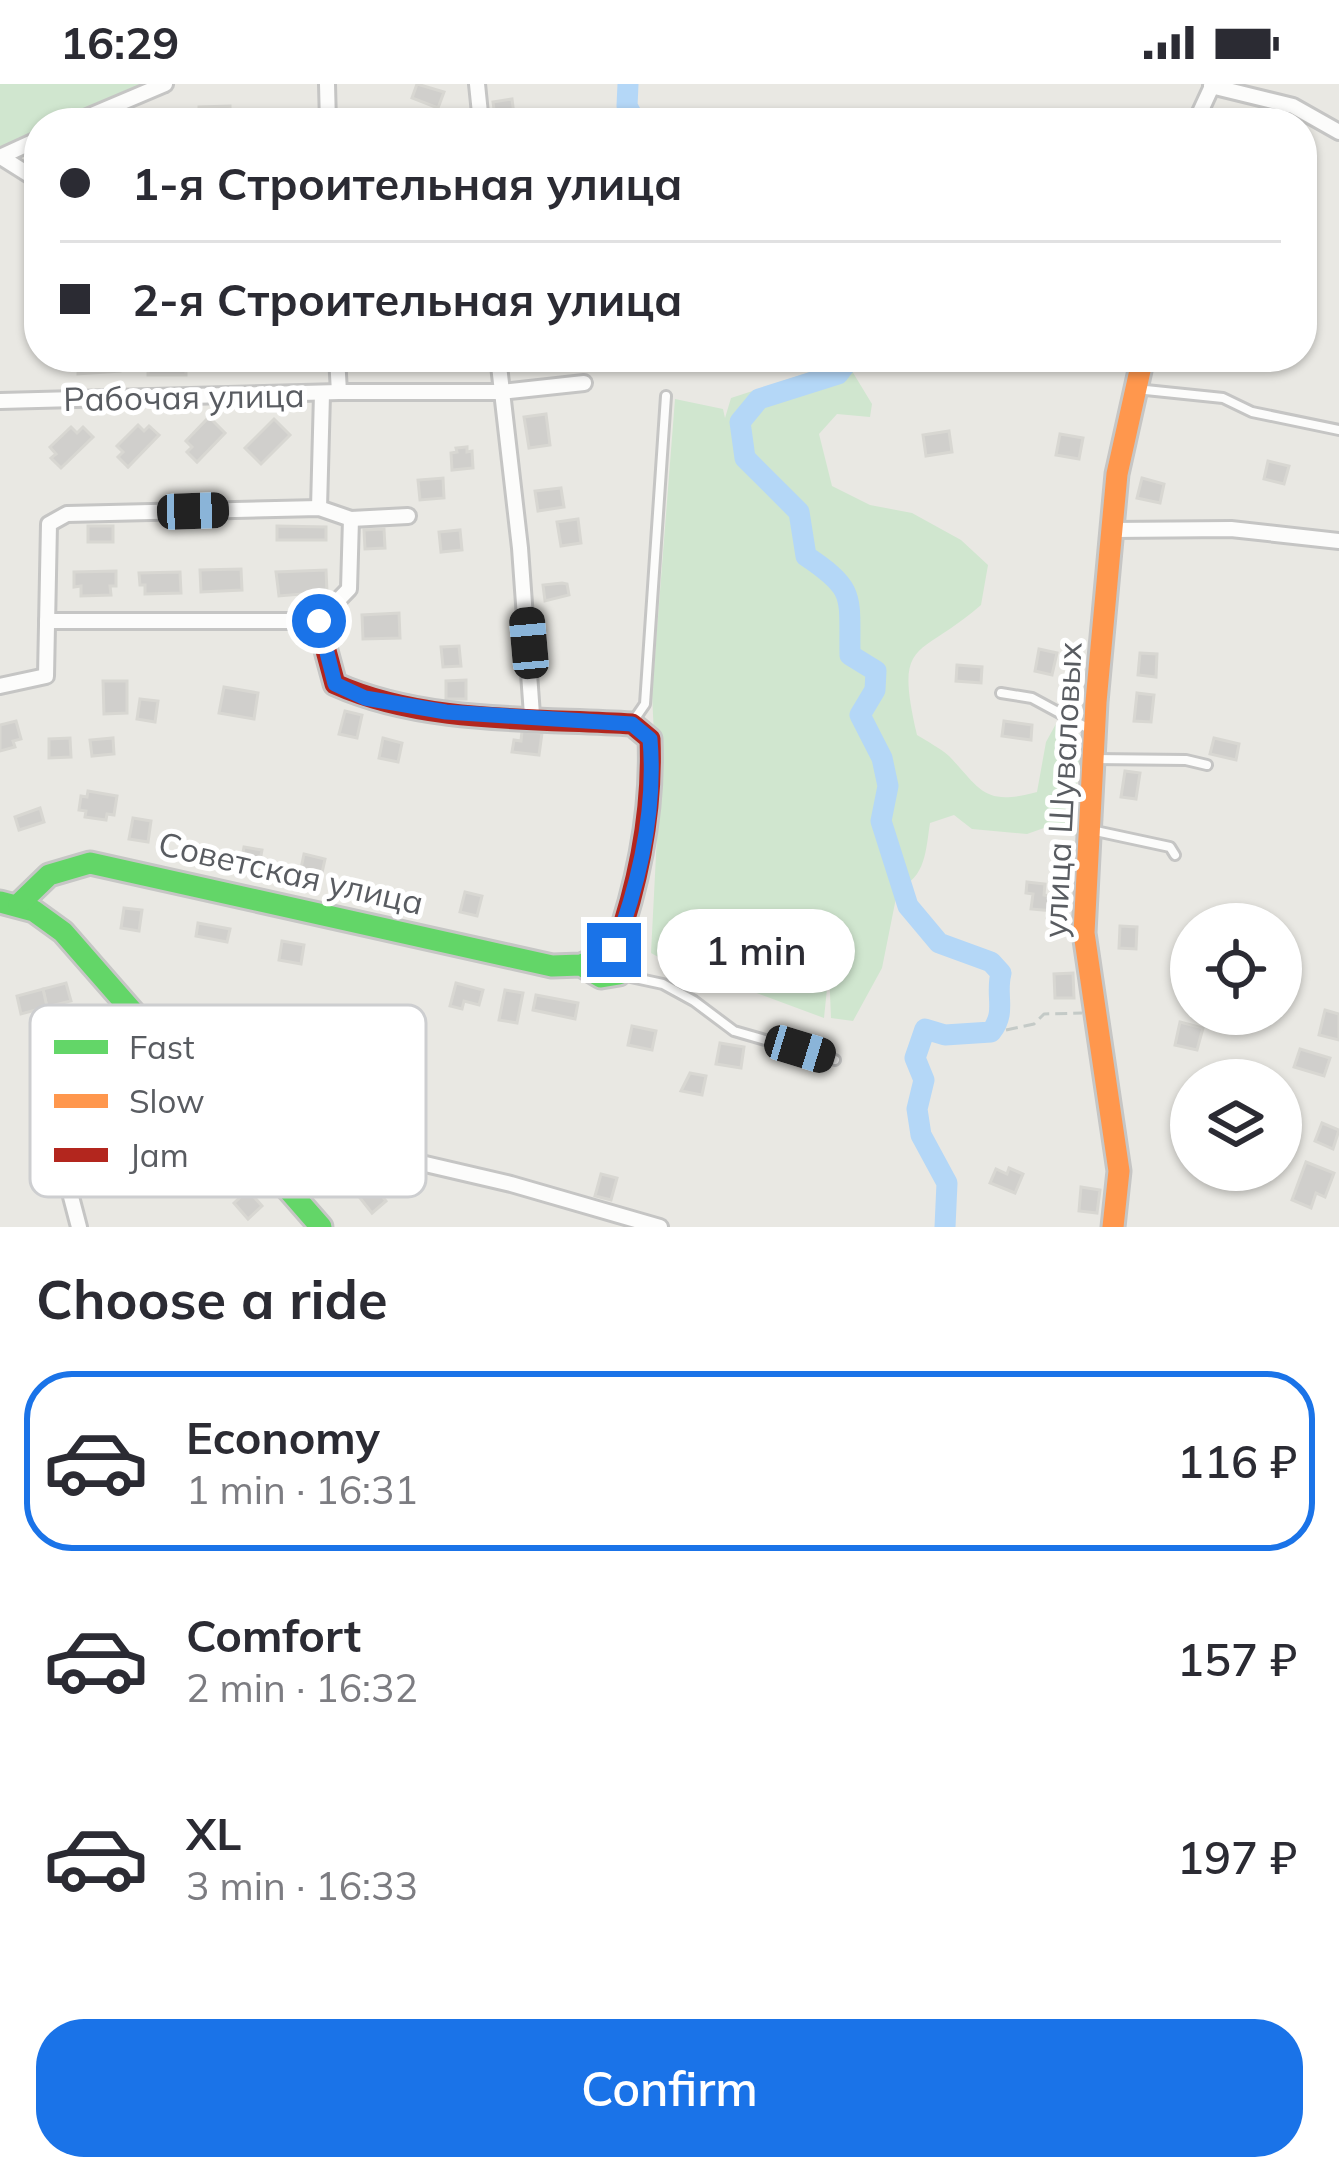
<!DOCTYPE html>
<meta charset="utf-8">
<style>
:root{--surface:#fff;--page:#f2f2f3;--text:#2b2b33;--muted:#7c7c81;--line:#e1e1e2;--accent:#1a73e8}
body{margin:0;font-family:Mulish,sans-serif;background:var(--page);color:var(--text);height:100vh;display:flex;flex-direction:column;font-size:45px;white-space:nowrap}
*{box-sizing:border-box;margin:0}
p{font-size:39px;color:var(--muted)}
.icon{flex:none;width:66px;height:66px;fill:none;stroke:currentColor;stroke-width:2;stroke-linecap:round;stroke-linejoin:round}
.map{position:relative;height:1143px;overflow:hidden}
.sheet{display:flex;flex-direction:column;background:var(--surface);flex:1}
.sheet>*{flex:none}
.hud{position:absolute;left:24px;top:24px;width:1293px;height:264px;border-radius:48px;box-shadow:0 3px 9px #0004;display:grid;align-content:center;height:264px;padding:0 36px;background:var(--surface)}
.tools{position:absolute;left:1170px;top:819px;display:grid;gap:24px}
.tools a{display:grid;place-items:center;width:132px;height:132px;border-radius:50%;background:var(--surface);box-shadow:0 3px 9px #0004;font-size:60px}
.end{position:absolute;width:54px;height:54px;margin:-27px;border:15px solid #1a73e8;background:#fff;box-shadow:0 0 0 6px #fff}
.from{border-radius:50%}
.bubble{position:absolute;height:84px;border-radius:42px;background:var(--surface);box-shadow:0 3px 9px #0004;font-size:39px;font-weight:600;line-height:84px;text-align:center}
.car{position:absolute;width:36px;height:72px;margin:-36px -18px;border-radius:15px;box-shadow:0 0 9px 3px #0007;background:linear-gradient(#222 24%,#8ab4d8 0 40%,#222 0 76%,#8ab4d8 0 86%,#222 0)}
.hud b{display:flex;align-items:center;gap:42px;height:114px;font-size:45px}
.hud b+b{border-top:3px solid var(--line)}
.hud i{width:30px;height:30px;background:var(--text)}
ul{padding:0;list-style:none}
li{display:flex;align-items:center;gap:36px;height:180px;margin:0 24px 18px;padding:0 12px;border:6px solid transparent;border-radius:48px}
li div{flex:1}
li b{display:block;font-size:45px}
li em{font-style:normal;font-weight:600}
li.current{border-color:var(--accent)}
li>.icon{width:108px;height:108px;stroke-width:1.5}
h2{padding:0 36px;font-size:54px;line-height:144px}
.action{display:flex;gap:24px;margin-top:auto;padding:24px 36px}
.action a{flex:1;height:138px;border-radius:48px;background:var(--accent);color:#fff;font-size:48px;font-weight:600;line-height:138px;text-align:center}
.status{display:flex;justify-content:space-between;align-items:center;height:84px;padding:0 60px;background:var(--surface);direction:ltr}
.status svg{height:33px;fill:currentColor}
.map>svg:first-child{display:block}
.green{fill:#d0e6cf}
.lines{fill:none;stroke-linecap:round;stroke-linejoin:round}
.river{stroke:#b4d7f7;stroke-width:21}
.building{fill:#d0cfcc;stroke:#d8d7d2;stroke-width:3}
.lane-casing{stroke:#c5c5c4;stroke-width:14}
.street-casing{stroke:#c5c5c4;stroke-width:20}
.fast-casing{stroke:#c6c6c5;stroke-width:27}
.slow-casing{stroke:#c6c6c5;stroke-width:27}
.jam-casing{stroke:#c6c6c5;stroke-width:27}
.path{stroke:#c4cac7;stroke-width:3;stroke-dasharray:12 6;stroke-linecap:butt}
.lane{stroke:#fcfcfb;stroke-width:8}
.street{stroke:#fcfcfb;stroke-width:14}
.fast{stroke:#63d668;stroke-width:21}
.slow{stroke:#ff974d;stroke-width:21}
.jam{stroke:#b3261e;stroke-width:21}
.route{stroke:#1a73e8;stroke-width:15}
.labels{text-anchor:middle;stroke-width:10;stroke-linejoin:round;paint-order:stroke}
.street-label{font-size:33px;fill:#595c61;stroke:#fff}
.key{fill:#fff;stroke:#cdced0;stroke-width:3}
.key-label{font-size:33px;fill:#595c61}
</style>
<div class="status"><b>16:29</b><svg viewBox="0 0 49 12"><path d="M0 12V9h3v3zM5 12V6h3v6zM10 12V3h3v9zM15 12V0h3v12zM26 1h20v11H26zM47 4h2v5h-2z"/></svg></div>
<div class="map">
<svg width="1339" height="1143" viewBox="0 0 1339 1143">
<rect width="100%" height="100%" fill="#e9e8e3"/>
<g class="green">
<polygon points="0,0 144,0 53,39 39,39 39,46 0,66"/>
<path d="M852,287L872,320L870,333L837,330L819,350L832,402L870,421L912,429L961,456L988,481L981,521C918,576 894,552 917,651C928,658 940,664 949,672C982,707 984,722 1037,708L1046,658L1057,638L1084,653L1077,697L1079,754L1058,739L1027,750L972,745L954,731L930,739C926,764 926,795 898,804L882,884L853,937L831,934L829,885L824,934L703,889L691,891L651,869L658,732L652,610L675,315L723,325L725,334L731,314L810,288Z"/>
</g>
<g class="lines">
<g class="river">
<polyline points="628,0 627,22 636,39"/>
<path d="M851,273L838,290L759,315L740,338L745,374L799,428L806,472C857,506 849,512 850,571L876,587L875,606L860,631L882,674L888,702L881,737L908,822L939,859L991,878L1001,889C995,912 1007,928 991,948L945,951L925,945L915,974L924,996L917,1025L921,1051L947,1099L945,1143"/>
</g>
</g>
<g class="building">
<polygon points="417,0 444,8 438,24 412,14"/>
<polygon points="512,15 515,39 496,39 493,18"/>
<polygon points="230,22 230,36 199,37 199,23"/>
<polygon points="78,273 120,273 120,287 78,290"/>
<rect x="148" y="273" width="38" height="18"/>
<polygon points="207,273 248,273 248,280 242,280 242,285 212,285"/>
<polygon points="546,330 550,361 529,364 524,333"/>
<polygon points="209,333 225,349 197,378 187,368 192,363 186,357"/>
<polygon points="274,335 290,351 261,380 245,364"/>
<polygon points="138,341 144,347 149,342 159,351 128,383 118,373 123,368 117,362"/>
<polygon points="71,343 77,349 83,343 93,353 61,384 51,374 56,370 50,363"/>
<polygon points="949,347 952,368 926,372 923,351"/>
<polygon points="1060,350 1083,354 1079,375 1056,371"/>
<polygon points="467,363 467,368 472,367 473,384 452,386 451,369 457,368 456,364"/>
<polygon points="1268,377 1289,382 1284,400 1264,395"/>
<polygon points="443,394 444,414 420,416 418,396"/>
<polygon points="1142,394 1164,400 1160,419 1137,414"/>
<polygon points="561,404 564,423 538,427 535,407"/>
<polygon points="578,435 581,459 561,462 557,438"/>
<rect x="88" y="442" width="25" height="16"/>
<polygon points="277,442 326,443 326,456 277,456"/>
<polygon points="384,445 385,464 365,465 364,446"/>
<polygon points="460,446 462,466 441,468 439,448"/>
<polygon points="241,485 242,506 201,508 200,486"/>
<polygon points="326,486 327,508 279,512 276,488"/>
<polygon points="116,487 116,502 110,502 111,511 81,512 81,502 74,503 74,488"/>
<polygon points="180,488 181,509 145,510 145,501 140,501 139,489"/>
<polygon points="562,499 567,500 569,511 545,517 543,501"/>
<polygon points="399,529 400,554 363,555 362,531"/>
<polygon points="459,562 461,582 443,583 441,563"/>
<polygon points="1039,565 1057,569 1052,591 1035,587"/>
<polygon points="1140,569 1157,570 1156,593 1138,591"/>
<polygon points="957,581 982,583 981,599 956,597"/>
<polygon points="466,596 466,615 446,615 446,597"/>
<polygon points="103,597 127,597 127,629 104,630"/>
<polygon points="224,603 258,609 254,635 219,629"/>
<polygon points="1137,609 1154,611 1151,638 1134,637"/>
<polygon points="140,615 158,617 155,638 137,635"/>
<polygon points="345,627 362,631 357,654 339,650"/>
<polygon points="16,637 21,655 13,657 15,663 0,667 0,641"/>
<polygon points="1004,637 1032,641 1031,656 1002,652"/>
<polygon points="522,647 542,649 539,671 512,668 514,656 521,657"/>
<polygon points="70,654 71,673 49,674 49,655"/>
<polygon points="113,654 114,670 92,672 90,656"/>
<polygon points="383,654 402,659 398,678 379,674"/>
<polygon points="1214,654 1239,660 1236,676 1210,670"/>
<polygon points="1125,687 1140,689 1136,715 1121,713"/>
<polygon points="88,707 117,712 114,731 107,730 106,736 85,733 86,727 79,726 81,712 87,713"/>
<polygon points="40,724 44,738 19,746 15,733"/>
<polygon points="133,734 151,737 148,758 129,755"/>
<polygon points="244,763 262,766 258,788 240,785"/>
<polygon points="304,770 325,775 320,798 299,794"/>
<polygon points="1027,798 1045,800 1044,811 1055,813 1054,827 1031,825 1033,810 1026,809"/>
<polygon points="465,808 482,812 477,832 460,828"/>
<polygon points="124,824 142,826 139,847 121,844"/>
<polygon points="198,839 230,845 227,858 196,852"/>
<polygon points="1120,842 1137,843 1136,865 1119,864"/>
<polygon points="282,857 304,861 301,880 279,876"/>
<polygon points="1073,889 1074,914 1055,914 1054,890"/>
<polygon points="66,899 71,917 47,923 43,905"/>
<polygon points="456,899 483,906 479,921 464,917 462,925 450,922"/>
<polygon points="43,905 47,923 21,930 17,912"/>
<polygon points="505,906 523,909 517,939 499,936"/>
<polygon points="536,911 578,919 575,935 533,926"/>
<polygon points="1325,926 1339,930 1339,956 1319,951"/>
<polygon points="1180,938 1203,944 1197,966 1175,961"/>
<polygon points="632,942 656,947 652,966 628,961"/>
<polygon points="720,959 744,963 741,984 716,980"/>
<polygon points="1300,965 1330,974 1324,992 1294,983"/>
<polygon points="690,989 706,992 702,1011 681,1007"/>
<polygon points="1322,1039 1339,1046 1333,1065 1315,1057"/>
<polygon points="1306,1078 1334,1089 1325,1113 1316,1109 1311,1124 1292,1116"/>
<polygon points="1009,1084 1023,1090 1015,1109 990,1099 996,1085 1007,1090"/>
<polygon points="601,1090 617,1094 611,1116 595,1112"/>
<polygon points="374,1102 386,1117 372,1129 360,1114"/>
<polygon points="1081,1103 1100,1106 1097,1129 1079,1127"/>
<polygon points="248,1106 262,1122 248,1135 234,1119"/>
</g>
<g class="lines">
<g class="lane-casing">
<g id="lane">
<polyline points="1136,305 1223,314 1252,328 1339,346"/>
<polyline points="1001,609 1032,614 1093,647"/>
<polyline points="634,636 645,620 666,312"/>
<polyline points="1094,675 1186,676 1207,681"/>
<polyline points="1091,746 1170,763 1175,771"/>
<polyline points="621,891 663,900 694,917 734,947 835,976"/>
</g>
</g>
<g class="street-casing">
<g id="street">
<polyline points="327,0 328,39"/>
<polyline points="477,0 481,39"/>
<polyline points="1211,2 1293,22 1339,48"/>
<polyline points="73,39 165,0"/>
<polyline points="1195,39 1213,0"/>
<polyline points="0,73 39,55"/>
<polyline points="1,73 39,97"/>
<polyline points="337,273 339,308"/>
<polyline points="498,273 520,464 532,631"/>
<polyline points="0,317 339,308 501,308 584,299"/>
<polyline points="319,424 322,310"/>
<polyline points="1112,446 1231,445 1339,457"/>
<polyline points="47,537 318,537 349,505 351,435"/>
<polyline points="0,602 46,592 49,440 67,430 319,424 351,435 408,432"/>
<polyline points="45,1014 79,1143"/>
<polyline points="265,1079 288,1055 305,1052 511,1100 660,1143"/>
</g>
</g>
<g class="fast-casing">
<g id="fast">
<polyline points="0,818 34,827 63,848 321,1143"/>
<polyline points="19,820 49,791 90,779 552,882 581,881 601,893 619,890 628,879 615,866 581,881"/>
</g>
</g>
<g class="slow-casing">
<polyline id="slow" points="1113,1143 1119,1087 1084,849 1096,618 1117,390 1143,273"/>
</g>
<g class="jam-casing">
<path id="jam" d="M318,537L335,600C424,640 535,634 632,640L650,655C653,728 639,797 615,866"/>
</g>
<polyline class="path" points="1006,946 1034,940 1044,930 1082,929"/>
<use href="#lane" class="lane"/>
<use href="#street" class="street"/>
<use href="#fast" class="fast"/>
<use href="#slow" class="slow"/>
<use href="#jam" class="jam"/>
</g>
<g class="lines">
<path class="route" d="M319,537L335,600L365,614L446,628L632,640L650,655C656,725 639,800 614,866"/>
</g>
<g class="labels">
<g class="street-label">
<text transform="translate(184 313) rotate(-1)" y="12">Рабочая улица</text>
<text transform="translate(1062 706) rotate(-87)" y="12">улица Шуваловых</text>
<text transform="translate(291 789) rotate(13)" y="12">Советская улица</text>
</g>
</g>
<rect x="30" y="921" width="396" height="192" rx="18" class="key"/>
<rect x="54" y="956" width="54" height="14" fill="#63d668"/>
<rect x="54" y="1010" width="54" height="14" fill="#ff974d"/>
<rect x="54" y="1064" width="54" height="14" fill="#b3261e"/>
<g class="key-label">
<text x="129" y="975">Fast</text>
<text x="129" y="1029">Slow</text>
<text x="129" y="1083">Jam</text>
</g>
</svg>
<div class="tools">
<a><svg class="icon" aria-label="locate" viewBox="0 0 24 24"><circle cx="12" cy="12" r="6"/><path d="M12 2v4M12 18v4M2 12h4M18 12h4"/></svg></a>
<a><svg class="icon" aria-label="layers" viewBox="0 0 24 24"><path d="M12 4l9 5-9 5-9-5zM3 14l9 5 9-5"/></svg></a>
</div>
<i class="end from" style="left:319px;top:537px"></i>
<i class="end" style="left:614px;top:866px"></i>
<div class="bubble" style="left:657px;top:825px;width:198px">1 min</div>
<i class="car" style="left:193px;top:427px;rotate:88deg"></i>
<i class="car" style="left:529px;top:559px;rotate:355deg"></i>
<i class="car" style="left:800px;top:965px;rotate:107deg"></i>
<div class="hud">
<b><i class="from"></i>1-я Строительная улица</b>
<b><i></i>2-я Строительная улица</b>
</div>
</div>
<section class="sheet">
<h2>Choose a ride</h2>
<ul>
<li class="current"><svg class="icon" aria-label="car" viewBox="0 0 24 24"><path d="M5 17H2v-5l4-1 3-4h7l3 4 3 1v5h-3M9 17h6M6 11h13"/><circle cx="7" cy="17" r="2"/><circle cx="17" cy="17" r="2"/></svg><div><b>Economy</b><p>1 min · 16:31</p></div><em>116 ₽</em></li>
<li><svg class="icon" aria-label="car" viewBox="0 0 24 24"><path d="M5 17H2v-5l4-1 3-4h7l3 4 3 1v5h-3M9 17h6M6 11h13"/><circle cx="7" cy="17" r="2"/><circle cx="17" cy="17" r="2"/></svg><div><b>Comfort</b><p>2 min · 16:32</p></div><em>157 ₽</em></li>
<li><svg class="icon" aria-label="car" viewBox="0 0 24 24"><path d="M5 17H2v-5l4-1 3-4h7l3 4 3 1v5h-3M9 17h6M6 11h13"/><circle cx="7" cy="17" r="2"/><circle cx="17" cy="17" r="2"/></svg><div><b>XL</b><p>3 min · 16:33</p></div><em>197 ₽</em></li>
</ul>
<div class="action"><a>Confirm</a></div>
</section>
